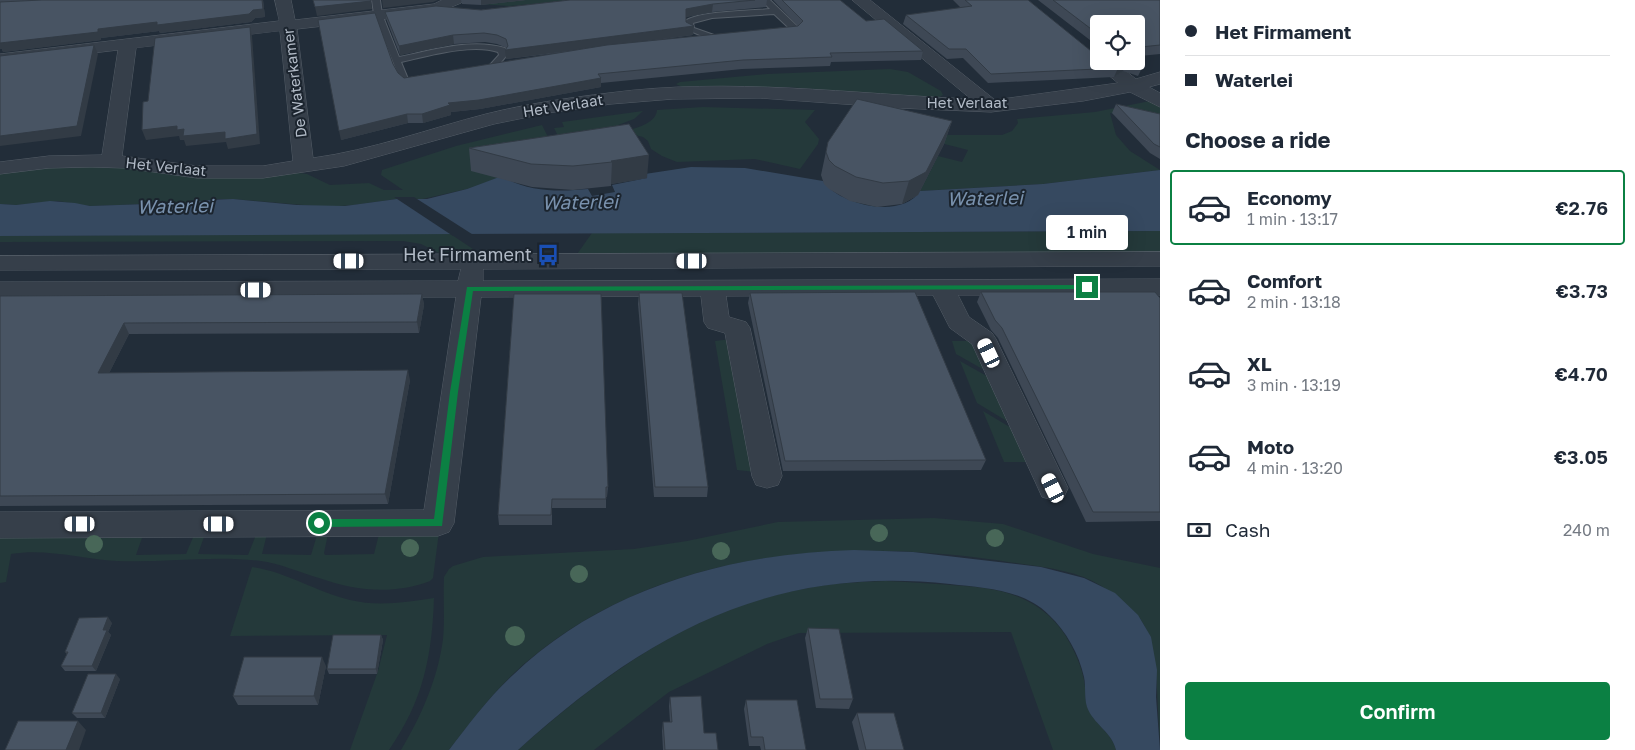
<!DOCTYPE html>
<meta charset="utf-8">
<style>
:root{--surface:#fff;--page:#f2f2f3;--text:#1f2937;--muted:#747a83;--line:#e0e1e3;--accent:#0b8043}
body{margin:0;font-family:"Golos Text",sans-serif;background:var(--page);color:var(--text);height:100vh;display:flex;flex-direction:column;font-size:19px;white-space:nowrap}
*{box-sizing:border-box;margin:0}
p{font-size:16px;color:var(--muted)}
.icon{flex:none;width:28px;height:28px;fill:none;stroke:currentColor;stroke-width:2;stroke-linecap:round;stroke-linejoin:round}
.map{position:relative;flex:1;overflow:hidden}
.sheet{display:flex;flex-direction:column;background:var(--surface);width:475px}
.sheet>*{flex:none}
.hud{display:grid;align-content:center;height:110px;padding:0 25px;background:var(--surface)}
.controls{position:absolute;left:1090px;top:15px;display:grid;gap:10px}
.controls a{display:grid;place-items:center;width:55px;height:55px;border-radius:5px;background:var(--surface);box-shadow:0 5px 20px #0002;font-size:25px}
.end{position:absolute;width:22px;height:22px;margin:-11px;border:6px solid #0b8043;background:#fff;box-shadow:0 0 0 2px #fff}
.from{border-radius:50%}
.bubble{position:absolute;height:35px;border-radius:5px;background:var(--surface);box-shadow:0 5px 20px #0002;font-size:16px;font-weight:600;line-height:35px;text-align:center}
.car{position:absolute;width:15px;height:30px;margin:-15px -8px;border-radius:6px;box-shadow:0 0 4px 1px #0007;background:linear-gradient(#fff 24%,#345 0 40%,#fff 0 76%,#345 0 86%,#fff 0)}
.hud b{display:flex;align-items:center;gap:18px;height:48px;font-size:19px}
.hud b+b{border-top:1px solid var(--line)}
.hud i{width:12px;height:12px;background:var(--text)}
ul{padding:0;list-style:none}
li{display:flex;align-items:center;gap:15px;height:75px;margin:0 10px 8px;padding:0 15px;border:2px solid transparent;border-radius:5px}
li div{flex:1}
li b{display:block;font-size:19px}
li em{font-style:normal;font-weight:600}
li.active{border-color:var(--accent)}
li>.icon{width:45px;height:45px;stroke-width:1.5}
h2{padding:0 25px;font-size:22px;line-height:60px}
.pay{display:flex;align-items:center;gap:12px;height:55px;padding:0 25px;font-size:19px}
.pay p{margin-inline-start:auto}
.cta{display:flex;gap:10px;margin-top:auto;padding:10px 25px}
.cta a{flex:1;height:58px;border-radius:5px;background:var(--accent);color:#fff;font-size:20px;font-weight:600;line-height:58px;text-align:center}
main{display:flex;flex:1;min-height:0}
.map>svg:first-child{display:block}
.green{fill:#24393a}
.water{fill:#364960}
.pier{fill:#222d39}
.lines{fill:none;stroke-linecap:round;stroke-linejoin:round}
.service-casing{stroke:#545d67;stroke-width:2}
.minor-casing{stroke:#545d67;stroke-width:1}
.service{fill:#363f4a;fill-rule:evenodd}
.minor{fill:#363f4a;fill-rule:evenodd}
.tree{fill:#486758}
.wall{fill:#3e4855}
.shaded-wall{fill:#323b45}
.building{fill:#485463;stroke:#323b45}
.route{fill:#0b8043}
.labels{text-anchor:middle;stroke-width:4;stroke-linejoin:round;paint-order:stroke}
.far-street-label{font-size:15px;fill:#b1bac6;stroke:#1b242e}
.poi-label{font-size:18px;fill:#b1bac6;stroke:#1b242e;text-anchor:end}
.water-label{font-size:19px;font-style:italic;fill:#7991ad;stroke:#1b242e}
</style>
<main>
<div class="map">
<svg width="1160" height="750" viewBox="0 0 1160 750">
<rect width="100%" height="100%" fill="#222d39"/>
<g class="green">
<polygon points="482,0 563,0 565,1 509,6 477,4"/>
<polygon points="890,69 908,72 941,91 943,95 938,98 787,87 682,87 676,84 680,82 767,74"/>
<polygon points="1150,101 1160,106 1160,124 1110,113 1116,135 1130,151 1160,170 1043,184 920,191 938,156 962,162 968,150 925,139 930,135 1002,135 1012,131 1018,123 1017,119 1095,112"/>
<path d="M703,107L815,110L805,122L819,139L818,144L800,169L755,159L677,162L662,156L651,149L648,141L643,137L623,132C635,128 656,124 657,110Z"/>
<polygon points="643,111 634,119 563,146 554,128 564,127 562,122"/>
<polygon points="542,125 558,157 467,189 418,200 397,199 353,205 327,207 233,199 218,199 176,205 147,204 90,206 58,201 16,205 0,204 0,172 64,166 299,173 307,174 330,185 369,183 384,190 403,190 381,175 382,170 456,146"/>
<polygon points="1160,231 1160,254 575,257 592,233"/>
<polygon points="449,233 479,253 439,253 421,244 403,241 0,242 0,236"/>
<polygon points="731,339 756,472 737,470 715,341"/>
<polygon points="952,341 972,341 986,371 956,354"/>
<polygon points="960,361 992,379 1010,423 977,403"/>
<polygon points="983,411 1018,432 1029,462 1004,462"/>
<path d="M934,518L1003,524L1093,554L1160,568V738C1156,704 1160,647 1141,620C1135,611 1127,605 1118,599C1111,593 1104,587 1096,583C1071,568 1025,565 996,560C835,537 659,552 530,659C498,685 474,718 449,750H401C421,717 438,678 443,639C445,619 443,598 444,577L449,569L453,566L483,557L634,549L687,541L778,522Z"/>
<path d="M439,532L433,578L430,581C393,595 356,591 319,578C299,572 281,564 261,561C214,555 164,563 117,561C81,559 47,548 11,554L6,582L0,583V534L143,535L136,555L186,554L194,535L205,534L198,554L248,555L256,535L267,534L262,554L311,555L317,535L328,534L324,553L325,555L374,554L379,534Z"/>
<path d="M252,567C287,572 316,592 350,600C379,607 406,602 434,598C432,657 423,701 389,750H350L378,671L387,635L230,636Z"/>
<path d="M886,581C912,582 937,584 963,586C1016,589 1056,606 1077,658C1081,667 1084,677 1085,687C1086,693 1085,700 1087,706C1093,724 1112,732 1116,750H1053L1011,632L799,633L767,644L669,692L594,750H518C600,677 692,609 803,589C830,583 858,582 886,581Z"/>
</g>
<g class="water">
<path d="M691,167L745,168L823,181C839,205 902,220 920,191L1043,184L1160,170V231L0,236V204L16,205L50,201L75,203L90,206L147,204L176,205L208,200L233,199L297,205L345,206L397,199H427L467,189L502,176C527,192 559,192 588,189L592,196L615,192L612,185L647,178L645,174Z"/>
<path d="M854,550L913,552L1041,567L1084,578L1115,593L1138,615L1151,637L1157,670L1156,697L1160,750H1116C1112,732 1093,724 1087,707C1084,697 1086,686 1084,677C1079,654 1066,631 1049,615C1023,589 984,588 950,584C771,565 647,633 518,750H449C469,724 489,697 513,675C603,588 731,553 854,550Z"/>
</g>
<polygon class="pier" points="394,197 414,197 475,236 453,236"/>
<g class="lines">
<g class="service-casing">
<g id="service">
<path d="M372,0H380L382,14L399,57C433,50 472,38 505,48L507,55L496,68L493,69L489,66L499,55L498,52C472,43 428,56 401,62L408,79L416,77L421,80L416,83L402,84L374,14Z"/>
<path d="M761,0H770L799,28V32L779,33V29L789,28L774,14L712,18L693,23L694,28L714,35L715,37L711,40L686,29L685,21C699,11 751,11 770,9Z"/>
</g>
</g>
<g class="minor-casing">
<g id="minor">
<path d="M275,0H291L295,20L434,4L442,0H463L461,3L437,13L297,29L313,158C372,150 428,129 486,114C526,104 567,98 609,93C729,77 851,94 971,99L852,0H870L995,100L1118,83L1096,65L1093,61L1099,56V61H1113L1136,79L1160,72V84L1149,87L1160,93V107L1130,92L1083,101L991,112L899,108L760,98L673,99L611,104L548,113L494,124L344,166L263,178H197L125,168L91,167L49,168L0,174V162L49,156L102,155L118,50L0,64V54L279,21ZM280,31L293,161L263,166H197L122,156L136,48Z"/>
<polygon points="1160,252 1160,266 483,269 483,281 1160,279 1160,295 958,295 969,317 992,333 996,339 1068,488 1064,497 1053,500 1042,497 1038,488 972,344 950,328 933,295 726,296 729,317 746,322 750,328 782,476 778,485 767,488 756,485 752,476 725,333 708,328 704,322 701,296 481,297 454,523 449,532 438,536 0,538 0,512 424,510 456,297 0,298 0,282 458,281 461,269 0,270 0,256"/>
</g>
</g>
<use href="#service" class="service"/>
<use href="#minor" class="minor"/>
</g>
<g class="tree">
<circle cx="879" cy="533" r="9"/>
<circle cx="995" cy="538" r="9"/>
<circle cx="94" cy="544" r="9"/>
<circle cx="410" cy="548" r="9"/>
<circle cx="721" cy="551" r="9"/>
<circle cx="579" cy="574" r="9"/>
<circle cx="515" cy="636" r="10"/>
</g>
<g class="wall">
<polygon points="0,0 263,0 265,17 255,18 251,22 160,33 159,31 101,38 101,40 3,52 2,49 0,49"/>
<polygon points="461,0 526,0 481,5 462,4"/>
<polygon points="570,0 767,0 766,7 712,12 686,17 686,22 694,26 693,35 650,41 798,26 773,0 840,0 866,21 923,51 921,60 831,62 830,66 742,69 601,83 601,87 480,109 451,112 451,115 423,123 408,123 341,140 393,64 398,73 404,78 566,52 506,59 507,48 497,44 485,42 454,44 400,55 387,21 385,12 481,10"/>
<polygon points="953,0 1028,0 1096,55 1136,61 1143,66 1138,76 1123,71 1114,77 988,83 963,58 947,59 903,24 906,15 961,8"/>
<polygon points="1038,0 1160,0 1160,54 1140,56 1139,58 1136,58 1136,24 1099,24 1099,47"/>
<polygon points="1116,104 1160,114 1160,159 1150,153 1112,113"/>
<polygon points="952,121 944,144 918,195 902,204 877,207 850,201 829,189 824,184 821,175 828,142"/>
<polygon points="629,124 647,178 611,184 611,186 573,190 532,187 471,171 469,148"/>
<polygon points="981,292 1160,298 1160,521 1086,522 998,338 991,330 977,302"/>
<polygon points="639,293 708,487 707,497 654,497 638,304"/>
<polygon points="750,293 986,460 981,470 783,471 748,303"/>
<polygon points="422,294 424,305 419,333 129,334 109,373 410,380 388,504 0,506 0,296"/>
<polygon points="514,294 608,487 607,497 606,497 606,508 552,508 552,525 499,525 498,515"/>
<polygon points="112,623 108,632 111,635 96,671 65,671 61,666 67,654 65,652"/>
<polygon points="808,628 853,699 849,709 816,708 805,638"/>
<polygon points="381,635 383,640 377,674 329,674 327,669"/>
<polygon points="326,666 318,705 238,705 233,696"/>
<polygon points="120,679 105,718 77,718 72,713"/>
<polygon points="670,697 704,733 718,750 663,750 662,731 663,722 670,722 669,706"/>
<polygon points="746,700 806,750 761,750 760,746 749,746 744,709"/>
<polygon points="857,713 904,750 859,750 852,722"/>
</g>
<g class="shaded-wall">
<polygon points="263,0 265,17 255,18 251,22 160,33 159,31 101,38 101,40 3,52 2,49 0,49 0,40 98,29"/>
<polygon points="382,0 438,0 433,2 383,8"/>
<polygon points="481,0 526,0 481,5"/>
<polygon points="371,1 372,9 317,16 315,7"/>
<polygon points="713,4 712,12 686,17 686,9"/>
<polygon points="694,26 693,35 506,59 505,50"/>
<polygon points="250,27 252,36 260,144 228,149 226,142 186,146 184,140 180,140 179,136 146,140 142,130"/>
<polygon points="453,35 454,44 400,55 399,46"/>
<polygon points="94,45 98,54 81,136 0,146 0,136"/>
<polygon points="1143,48 1139,58 1136,58 1136,49"/>
<polygon points="1128,62 1123,71 1114,77 1118,68"/>
<polygon points="601,78 601,87 480,109 451,112 451,115 423,123 422,114 448,103"/>
<polygon points="407,114 408,123 341,140 339,131"/>
<polygon points="952,121 944,144 918,195 902,204 909,181"/>
<polygon points="649,155 647,178 611,184 612,162 611,161"/>
<polygon points="422,294 424,305 419,333 417,322"/>
<polygon points="124,323 129,334 104,383 98,373"/>
<polygon points="408,370 410,380 388,504 385,494"/>
<polygon points="108,617 112,623 108,632 111,635 96,671 92,666 103,630"/>
<polygon points="381,635 383,640 377,674 376,669"/>
<polygon points="322,657 326,666 318,705 314,696"/>
<polygon points="116,674 120,679 105,718 101,713"/>
<polygon points="78,721 86,730 79,750 66,750"/>
</g>
<g class="building">
<polygon points="42,0 262,0 263,9 253,10 249,14 157,25 157,22 98,29 98,32 0,43 0,2"/>
<polygon points="313,0 371,0 371,1 315,7"/>
<polygon points="570,0 755,0 713,4 686,9 686,22 694,26 505,50 508,46 506,39 497,35 484,33 453,35 399,46 385,12 436,6 481,10"/>
<polygon points="782,0 840,0 866,21 884,19 923,51 830,53 832,57 743,60 598,74 601,78 479,100 448,103 450,105 422,114 407,114 339,131 318,20 375,13 393,64 398,73 404,78 607,45 798,26 803,21"/>
<polygon points="965,0 1028,0 1096,55 1099,56 1099,61 1136,61 1136,60 1143,62 1143,66 1128,62 1118,68 991,74 966,49 949,49 906,15 972,6"/>
<polygon points="1053,0 1160,0 1160,45 1141,47 1143,48 1136,49 1136,24 1099,24 1099,35"/>
<polygon points="250,27 257,134 225,139 225,132 183,136 184,129 177,130 177,126 142,130 143,102 148,101 155,38"/>
<polygon points="94,45 77,126 0,136 0,56"/>
<polygon points="857,99 952,121 926,172 909,181 883,183 856,177 835,166 829,160 826,152 828,142"/>
<polygon points="1116,104 1160,114 1160,147 1154,144"/>
<polygon points="629,124 649,155 611,161 612,162 573,166 531,164 469,148"/>
<polygon points="915,292 986,460 785,461 750,293"/>
<polygon points="981,292 1155,292 1160,298 1160,512 1093,512 1002,328 995,320"/>
<polygon points="639,293 682,293 708,487 655,487"/>
<polygon points="422,294 417,322 124,323 98,373 408,370 385,494 0,496 0,296"/>
<polygon points="514,294 601,294 608,487 606,487 606,499 552,499 551,515 498,515"/>
<polygon points="108,617 103,630 107,630 92,666 61,666 68,652 65,652 79,618"/>
<polygon points="808,628 839,629 853,699 820,699"/>
<polygon points="333,635 381,635 376,669 327,669"/>
<polygon points="244,657 322,657 314,696 233,696"/>
<polygon points="88,674 116,674 101,713 72,713"/>
<polygon points="701,696 704,733 716,733 718,750 665,750 663,722 672,722 670,697"/>
<polygon points="746,700 797,700 806,750 765,750 763,737 751,737"/>
<polygon points="857,713 894,713 904,750 866,750"/>
<polygon points="18,721 78,721 66,750 5,750"/>
</g>
<polygon class="route" points="1087,285 1091,287 1090,289 473,291 458,392 442,526 319,527 314,523 319,519 434,519 450,392 467,287"/>
<defs>
<g id="bus-bare" transform="scale(1.725)"><path d="M-5-6H5V4H4V6H2V4H-2V6H-4V4H-5ZM-3.5-4V0h7V-4ZM-3.5 1.2v1.5H-2V1.2ZM2 1.2v1.5H3.5V1.2Z" fill="#1a4fb4" stroke="#1b242e" stroke-width="2.5" paint-order="stroke"/></g>
</defs>
<g fill-rule="evenodd">
<use href="#bus-bare" x="548" y="255"/>
</g>
<g class="labels">
<g class="far-street-label">
<text transform="translate(295 83) rotate(-97)" y="5">De Waterkamer</text>
<text x="967" y="108">Het Verlaat</text>
<text transform="translate(563 106) rotate(-9)" y="5">Het Verlaat</text>
<text transform="translate(166 167) rotate(6)" y="5">Het Verlaat</text>
</g>
<g class="poi-label">
<text x="532" y="261">Het Firmament</text>
</g>
<g class="water-label">
<text transform="translate(985 198) rotate(-1)" y="7">Waterlei</text>
<text transform="translate(580 202) rotate(-1)" y="7">Waterlei</text>
<text transform="translate(175 206) rotate(-1)" y="7">Waterlei</text>
</g>
</g>
</svg>
<div class="controls">
<a><svg class="icon" aria-label="locate" viewBox="0 0 24 24"><circle cx="12" cy="12" r="6"/><path d="M12 2v4M12 18v4M2 12h4M18 12h4"/></svg></a>
</div>
<i class="end from" style="left:319px;top:523px"></i>
<i class="end" style="left:1087px;top:287px"></i>
<div class="bubble" style="left:1046px;top:215px;width:82px">1 min</div>
<i class="car" style="left:349px;top:261px;rotate:270deg"></i>
<i class="car" style="left:692px;top:261px;rotate:270deg"></i>
<i class="car" style="left:256px;top:290px;rotate:90deg"></i>
<i class="car" style="left:989px;top:353px;rotate:335deg"></i>
<i class="car" style="left:1053px;top:488px;rotate:334deg"></i>
<i class="car" style="left:80px;top:524px;rotate:270deg"></i>
<i class="car" style="left:219px;top:524px;rotate:90deg"></i>
</div>
<section class="sheet">
<div class="hud">
<b><i class="from"></i>Het Firmament</b>
<b><i></i>Waterlei</b>
</div>
<h2>Choose a ride</h2>
<ul>
<li class="active"><svg class="icon" aria-label="car" viewBox="0 0 24 24"><path d="M5 17H2v-5l4-1 3-4h7l3 4 3 1v5h-3M9 17h6M6 11h13"/><circle cx="7" cy="17" r="2"/><circle cx="17" cy="17" r="2"/></svg><div><b>Economy</b><p>1 min · 13:17</p></div><em>€2.76</em></li>
<li><svg class="icon" aria-label="car" viewBox="0 0 24 24"><path d="M5 17H2v-5l4-1 3-4h7l3 4 3 1v5h-3M9 17h6M6 11h13"/><circle cx="7" cy="17" r="2"/><circle cx="17" cy="17" r="2"/></svg><div><b>Comfort</b><p>2 min · 13:18</p></div><em>€3.73</em></li>
<li><svg class="icon" aria-label="car" viewBox="0 0 24 24"><path d="M5 17H2v-5l4-1 3-4h7l3 4 3 1v5h-3M9 17h6M6 11h13"/><circle cx="7" cy="17" r="2"/><circle cx="17" cy="17" r="2"/></svg><div><b>XL</b><p>3 min · 13:19</p></div><em>€4.70</em></li>
<li><svg class="icon" aria-label="car" viewBox="0 0 24 24"><path d="M5 17H2v-5l4-1 3-4h7l3 4 3 1v5h-3M9 17h6M6 11h13"/><circle cx="7" cy="17" r="2"/><circle cx="17" cy="17" r="2"/></svg><div><b>Moto</b><p>4 min · 13:20</p></div><em>€3.05</em></li>
</ul>
<div class="pay"><svg class="icon" aria-label="cash" viewBox="0 0 24 24"><path d="M3 7h18v10H3z"/><circle cx="12" cy="12" r="2"/></svg>Cash<p>240 m</p></div>
<div class="cta"><a>Confirm</a></div>
</section>
</main>
